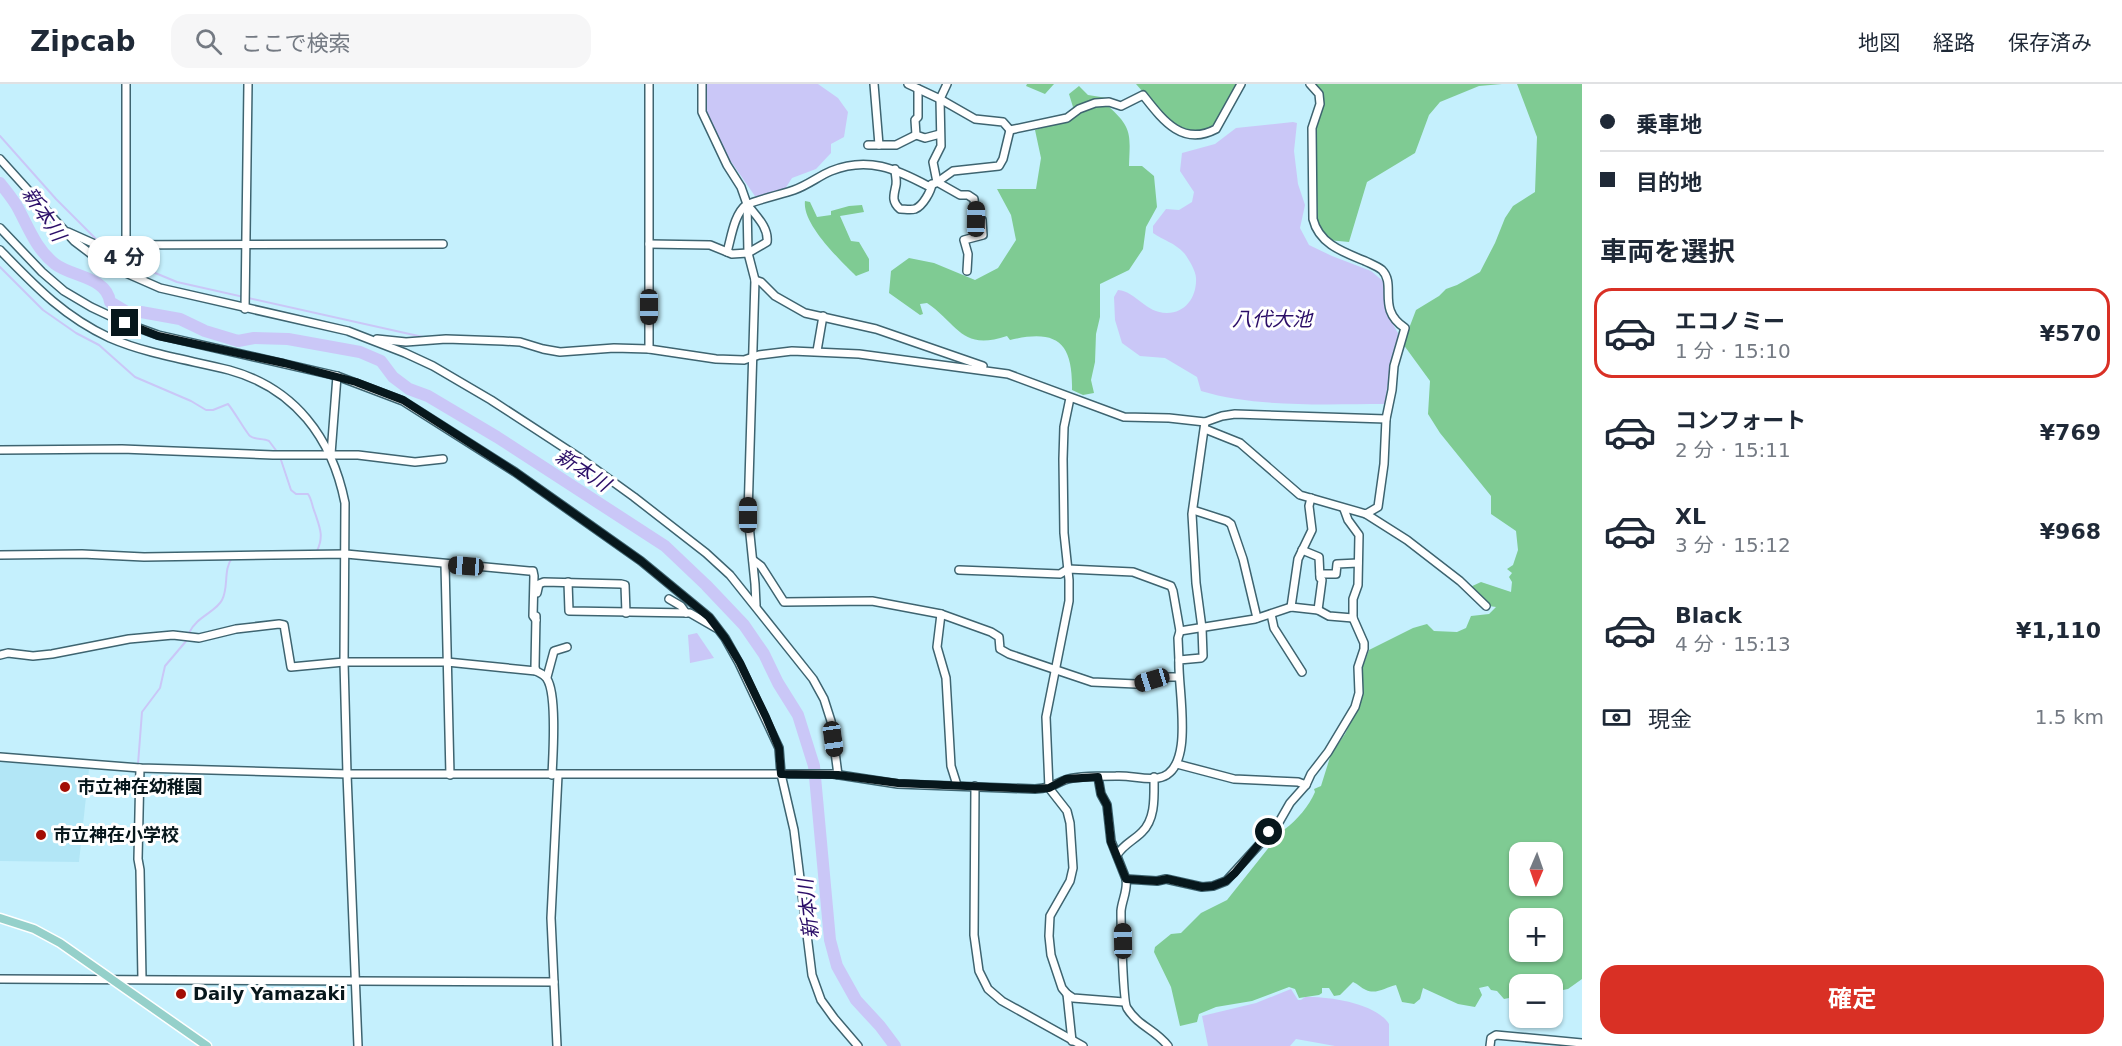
<!DOCTYPE html>
<html lang="ja">
<meta charset="utf-8">
<style>
:root{--surface:#fff;--page:#f6f6f7;--text:#1f2937;--muted:#747a83;--line:#e0e1e3;--accent:#d93025}
body{margin:0;font-family:"DejaVu Sans","Noto Sans JP",sans-serif;background:var(--page);color:var(--text);height:100vh;display:flex;flex-direction:column;font-size:22px;white-space:nowrap}
*{box-sizing:border-box;margin:0}
p{font-size:20px;color:var(--muted)}
.icon{flex:none;width:33px;height:33px;fill:none;stroke:currentColor;stroke-width:2;stroke-linecap:round;stroke-linejoin:round}
.map{position:relative;flex:1;overflow:hidden}
.panel{display:flex;flex-direction:column;background:var(--surface);width:540px}
.panel>*{flex:none}
.guide{display:grid;align-content:center;height:132px;padding:0 18px;background:var(--surface)}
.needle{width:39px;rotate:182deg}
.tools{position:absolute;left:1509px;top:758px;display:grid;gap:12px}
.tools a{display:grid;place-items:center;width:54px;height:54px;border-radius:12px;background:var(--surface);box-shadow:0 2px 4px #0004;font-size:30px}
.end{position:absolute;width:27px;height:27px;margin:-14px;border:8px solid #07171c;background:#fff;box-shadow:0 0 0 3px #fff}
.from{border-radius:50%}
.bubble{position:absolute;height:42px;border-radius:18px;background:var(--surface);box-shadow:0 2px 4px #0004;font-size:20px;font-weight:700;line-height:42px;text-align:center}
.car{position:absolute;width:18px;height:36px;margin:-18px -9px;border-radius:8px;box-shadow:0 0 4px 2px #0007;background:linear-gradient(#222 24%,#8ab4d8 0 40%,#222 0 76%,#8ab4d8 0 86%,#222 0)}
.guide b{display:flex;align-items:center;gap:21px;height:57px;font-size:22px}
.guide b+b{border-top:2px solid var(--line)}
.guide i{width:15px;height:15px;background:var(--text)}
ul{padding:0;list-style:none}
li{display:flex;align-items:center;gap:18px;height:90px;margin:0 12px 9px;padding:0 6px;border:3px solid transparent;border-radius:18px}
li div{flex:1}
li b{display:block;font-size:22px}
li em{font-style:normal;font-weight:700}
li.selected{border-color:var(--accent)}
li>.icon{width:54px;height:54px;stroke-width:1.5}
h2{padding:0 18px;font-size:27px;line-height:72px}
.pay{display:flex;align-items:center;gap:15px;height:66px;padding:0 18px;font-size:22px}
.pay p{margin-inline-start:auto}
.action{display:flex;gap:12px;margin-top:auto;padding:12px 18px}
.action a{flex:1;height:69px;border-radius:18px;background:var(--accent);color:#fff;font-size:24px;font-weight:700;line-height:69px;text-align:center}
header{display:flex;align-items:center;gap:36px;box-sizing:border-box;height:84px;padding:0 30px;background:var(--surface);border-bottom:2px solid var(--line)}
header strong{font-size:28px}
nav{display:flex;gap:33px;margin-inline-start:auto;font-size:21px}
.search{width:420px;height:54px;background:var(--page);display:flex;align-items:center;gap:15px;box-sizing:border-box;padding:0 21px;border-radius:18px;color:var(--muted);font-size:22px}
main{display:flex;flex:1;min-height:0}
.map>svg:first-child{display:block}
.built{fill:#b2e6f6}
.forest{fill:#7fcb93;fill-rule:evenodd}
.water{fill:#cac7f7}
.lines{fill:none;stroke-linecap:round;stroke-linejoin:round}
.stream{stroke:#cac7f7;stroke-width:2}
.river{stroke:#cac7f7;stroke-width:12}
.minor-casing{stroke:#3e6470;stroke-width:10}
.major-casing{stroke:#fff;stroke-width:11}
.minor{stroke:#fff;stroke-width:7}
.major{stroke:#95d0ca;stroke-width:8}
.route{stroke:#07171c;stroke-width:8}
.poi-dot{fill:#a30e05;stroke:#fff;stroke-width:2}
.labels{text-anchor:middle;stroke-width:6;stroke-linejoin:round;paint-order:stroke}
.poi-label{font-size:18px;font-weight:bold;fill:#07171c;stroke:#fff;text-anchor:start}
.water-label{font-size:20px;font-style:italic;fill:#2b0e68;stroke:#fff}
</style>
<header>
<strong>Zipcab</strong>
<div class="search"><svg class="icon" aria-label="search" viewBox="0 0 24 24"><circle cx="10" cy="10" r="6"/><path d="M15 15l6 6"/></svg>ここで検索</div>
<nav><a>地図</a><a>経路</a><a>保存済み</a></nav>
</header>
<main>
<div class="map">
<svg width="1582" height="962" viewBox="0 0 1582 962">
<rect width="100%" height="100%" fill="#c5f0fd"/>
<polygon class="built" points="0,678 89,685 79,778 0,777"/>
<g class="forest">
<polygon points="1027,0 1054,0 1045,10 1026,2"/>
<polygon points="1136,0 1237,0 1215,39 1209,45 1193,47 1171,40"/>
<polygon points="1502,0 1479,2 1440,18 1429,31 1415,69 1367,98 1349,158 1328,156 1318,146 1315,49 1322,25 1315,0"/>
<path d="M1517,0H1582V895L1568,905L1553,908L1552,900H1520L1519,912L1504,915L1497,907L1491,906L1488,902L1479,904L1482,911L1475,923L1458,920L1423,904L1420,915L1414,920L1402,918L1396,901C1386,903 1376,911 1366,906C1361,904 1358,900 1353,898L1340,911L1334,912L1329,904H1322V909L1319,911L1299,914L1295,905L1289,903L1252,917L1216,923L1199,930L1197,938L1180,942L1171,903L1154,868L1155,863L1171,850L1181,849L1201,829L1227,816L1274,757L1271,752L1280,745H1285C1297,736 1309,722 1315,708L1314,705L1321,702L1331,670L1345,650L1361,617L1363,582L1369,566L1413,544L1427,540L1434,547L1457,548L1466,544L1471,532L1489,530L1496,523L1489,522L1468,504L1481,498L1511,508L1512,498L1509,493L1512,489L1507,485L1513,481L1518,466L1516,447L1491,430V412L1440,349L1428,330L1430,297L1403,260L1416,226L1439,212L1446,205L1457,201L1480,188L1495,159L1505,134L1513,122L1535,108L1537,53ZM1520,768H1552V801H1520ZM1520,834H1552V867H1520Z"/>
<path d="M1079,2L1088,11L1107,14L1108,22C1133,44 1130,51 1129,82H1142L1154,92L1157,123L1146,143L1143,165L1129,186L1100,200V233L1096,250L1095,278L1091,296L1094,309L1083,311L1072,306C1073,258 1057,245 1010,256L1007,252C961,267 959,241 927,219L920,220L923,230L920,231L889,209L891,187L909,174L934,179L975,196L998,184L1016,156L1011,131L997,105H1036L1041,74L1035,46L1068,36L1073,23L1069,10Z"/>
<path d="M805,117L810,118L817,133L831,131V127L849,122L862,121L864,128L840,132L851,157L859,158L869,175V187L856,192C840,176 802,140 805,117Z"/>
</g>
<g class="water">
<polygon points="705,0 818,0 838,14 848,28 844,53 831,60 831,69 816,85 792,94 783,108 757,115 718,59 705,26"/>
<path d="M1293,38L1297,39L1294,67L1298,100L1305,121L1300,144L1309,161L1332,172L1371,187L1384,198L1385,226L1399,251L1387,304L1385,320C1327,320 1257,324 1201,307L1197,293L1165,274L1140,272L1122,259L1115,236L1114,213L1118,206C1137,208 1145,229 1167,229C1186,229 1197,212 1196,194C1196,187 1188,174 1184,169C1175,159 1163,156 1153,149V142L1166,125L1179,126L1192,118L1194,108L1180,87L1182,69L1215,60L1236,44Z"/>
<polygon points="697,549 714,574 690,579 688,551"/>
<path d="M1291,905L1298,916H1301L1305,913C1328,912 1376,919 1389,940V962H1335L1296,955L1290,962H1208L1202,932L1256,919Z"/>
</g>
<g class="lines">
<g class="stream">
<polyline points="0,52 56,115 97,156"/>
<polyline points="105,164 131,179 177,198 423,253"/>
<path d="M0,183L43,226L76,249L99,261L135,293L191,317L206,326H213L228,320C234,327 247,350 250,352C255,356 263,354 269,357L278,369"/>
<path d="M280,373L291,406L296,410H308C312,416 312,422 315,429C320,444 324,452 317,467"/>
<path d="M189,549C197,532 216,528 222,516C229,503 223,486 232,474"/>
<polyline points="138,680 142,628 160,604 165,582 187,556"/>
<polyline points="135,773 137,785"/>
<polyline points="0,891 96,892"/>
<polyline points="120,892 130,892"/>
</g>
<path class="river" d="M0,99C6,107 14,116 19,126C29,145 37,166 55,180C72,193 107,193 110,218L130,230L141,228L180,235L205,247L238,257L254,254L288,255L360,268L381,277L393,293L409,305L428,312L497,353L665,462L706,501L744,541L764,570L778,599L798,631L814,682L830,856L837,882L856,916L880,942L895,962"/>
<g class="minor-casing">
<g id="minor">
<polyline points="702,0 702,28 727,81 741,103 747,120 748,169 755,196 748,431 755,500 756,521"/>
<polyline points="874,0 879,61"/>
<polyline points="908,0 940,15 975,35 1003,38 1010,46"/>
<polyline points="947,0 940,15 941,62 933,78 937,98 960,111 968,111 974,115 976,135 982,136 983,151 964,156 968,170 967,187"/>
<polyline points="918,5 918,33 915,36 916,51 925,54 940,50"/>
<path d="M1010,46L1067,34L1079,25L1095,19L1109,18L1121,22L1143,11C1162,35 1182,63 1216,45L1241,0"/>
<polyline points="868,61 896,61 916,51"/>
<polyline points="0,75 74,157 103,179 160,204 348,247 405,269 433,282 491,316 580,374 634,413 706,469 730,491 813,595 824,615 831,637 838,691"/>
<path d="M895,85C895,91 897,96 896,101C894,111 891,117 900,125C904,125 911,126 915,125C923,122 931,107 932,100"/>
<polyline points="0,144 42,188 64,207 91,223 125,239 158,251 337,292 403,317 515,388 641,477 709,533 725,554 739,579 779,664 781,690 794,746 812,891 821,916 834,934 858,962"/>
<polyline points="68,148 97,161 443,160"/>
<polyline points="126,160 126,0"/>
<path d="M649,160L710,161L732,170L748,169L767,158C769,143 755,131 747,120"/>
<path d="M0,166C35,202 63,232 110,254C147,270 189,276 229,286C295,304 332,354 345,419L344,578L347,690L358,962"/>
<path d="M727,168C731,155 734,130 746,121C750,118 786,109 794,106C808,101 819,92 831,87C868,72 896,85 928,102L936,99L953,87L999,82L1003,75L1010,46"/>
<polyline points="755,196 761,198 775,212 805,229 876,245 983,282"/>
<polyline points="245,225 248,0"/>
<polyline points="377,255 406,258 446,255 503,257 520,258 543,265 560,268 614,264 649,265 716,275 744,276 759,271 792,267 859,270 1008,290 1124,333 1169,334 1205,338 1222,332 1235,330 1386,335"/>
<polyline points="649,265 649,0"/>
<polyline points="817,267 823,232"/>
<polyline points="1070,314 1064,343 1063,375 1064,449 1069,496 1069,517 1046,633 1049,704 1067,727 1070,739 1073,784 1070,797 1050,832 1049,852 1051,871 1062,904 1067,910 1073,914 1124,918"/>
<path d="M1205,345L1240,359L1300,411L1366,430L1378,423L1384,380L1386,335L1392,306L1394,282L1405,244C1376,225 1397,201 1382,186C1377,182 1371,180 1365,177C1343,168 1319,160 1313,135L1312,44L1320,20L1319,10L1310,0"/>
<polyline points="0,366 122,365 273,371 358,371 415,378 443,375"/>
<polyline points="331,370 337,292"/>
<polyline points="1193,426 1227,437 1231,440 1243,475 1257,534"/>
<polyline points="1366,430 1407,456 1460,497 1486,522"/>
<polyline points="1302,466 1319,473 1320,494 1322,496 1318,526"/>
<polyline points="0,471 82,470 144,473 346,470 529,487 533,487 534,492 533,532 536,536"/>
<polyline points="753,476 761,482 784,518 872,517 941,530 991,548 999,553 1000,565 1009,570 1092,598 1136,600 1168,593 1178,593"/>
<polyline points="445,480 450,691"/>
<polyline points="959,486 1060,490 1068,485 1133,488 1171,502 1173,507 1180,547 1178,554 1179,576"/>
<polyline points="1320,490 1336,490 1337,480 1358,479"/>
<polyline points="568,498 569,527 690,529 716,544"/>
<polyline points="537,509 539,500 544,498 621,500 625,501 626,529"/>
<polyline points="669,515 681,522 686,529"/>
<polyline points="1291,523 1298,475 1312,446 1309,422 1311,414"/>
<polyline points="941,530 937,563 946,594 951,682 957,701"/>
<polyline points="1271,530 1274,544 1302,588"/>
<path d="M536,532L535,583L536,587C540,589 545,591 547,595C557,610 553,671 552,691"/>
<polyline points="1180,547 1255,535 1291,523 1318,526 1329,532 1353,534"/>
<polyline points="0,571 8,569 33,572 52,570 129,555 173,551 199,554 236,545 279,540 284,541 291,583 344,578 447,578 536,587"/>
<polyline points="547,593 554,567 567,563"/>
<path d="M0,673L140,684L347,690H833L898,700L1035,705C1050,704 1053,701 1065,696C1074,692 1105,692 1116,692C1130,691 1144,696 1158,694C1197,688 1177,603 1179,576L1201,574L1203,572L1202,544L1196,499L1192,430L1205,338"/>
<polyline points="1177,680 1234,695 1298,698 1306,701"/>
<polyline points="140,684 138,775 140,786 142,895"/>
<polyline points="1098,693 1101,710 1107,721 1111,757 1126,795"/>
<polyline points="975,702 974,851 979,887 988,905 1002,917 1083,962"/>
<path d="M1117,771C1124,760 1133,757 1142,748C1156,734 1154,712 1154,693"/>
<polyline points="0,895 554,898"/>
<polyline points="1067,910 1072,957"/>
<polyline points="557,962 551,834 558,691"/>
<path d="M1168,962C1155,945 1139,943 1127,924C1123,918 1121,838 1121,827C1122,816 1128,806 1126,795L1157,797L1166,795L1202,803L1213,802L1226,797L1278,740L1290,719L1306,701L1311,690L1328,668L1355,623L1359,609L1358,583L1364,565V559L1353,534V515L1358,501L1359,451L1348,436L1344,425"/>
<polyline points="1490,962 1491,954 1496,951 1582,959"/>
</g>
</g>
<g class="major-casing">
<polyline id="major" points="0,834 34,845 60,859 207,962"/>
</g>
<use href="#minor" class="minor"/>
<use href="#major" class="major"/>
</g>
<g class="lines">
<polyline class="route" points="125,239 158,252 284,279 356,298 403,316 515,388 641,477 709,533 725,554 740,579 766,633 779,664 781,690 838,691 898,699 1035,705 1049,704 1066,695 1098,693 1101,710 1107,721 1111,758 1126,795 1157,797 1167,795 1202,803 1213,802 1226,797 1235,789 1269,748"/>
</g>
<g class="poi-dot">
<circle cx="65" cy="703" r="6"/>
<circle cx="41" cy="751" r="6"/>
<circle cx="181" cy="910" r="6"/>
</g>
<g class="labels">
<g class="poi-label">
<text x="77" y="709">市立神在幼稚園</text>
<text x="53" y="757">市立神在小学校</text>
<text x="193" y="916">Daily Yamazaki</text>
</g>
<g class="water-label">
<text transform="translate(44 130) rotate(56)" y="7">新本川</text>
<text x="1272" y="242">八代大池</text>
<text transform="translate(583 386) rotate(33)" y="7">新本川</text>
<text transform="translate(808 825) rotate(-96)" y="7">新本川</text>
</g>
</g>
</svg>
<div class="tools">
<a><svg class="needle" viewBox="-14 -14 28 28"><path d="M0-13l5 13h-10z" fill="#e53935"/><path d="M0 13l5-13h-10z" fill="#747a83"/></svg></a>
<a>+</a>
<a>−</a>
</div>
<i class="end from" style="left:1269px;top:748px"></i>
<i class="end" style="left:125px;top:239px"></i>
<div class="bubble" style="left:88px;top:152px;width:72px">4 分</div>
<i class="car" style="left:976px;top:135px;rotate:1deg"></i>
<i class="car" style="left:649px;top:223px;rotate:180deg"></i>
<i class="car" style="left:748px;top:431px;rotate:0deg"></i>
<i class="car" style="left:466px;top:482px;rotate:274deg"></i>
<i class="car" style="left:1152px;top:596px;rotate:253deg"></i>
<i class="car" style="left:833px;top:655px;rotate:172deg"></i>
<i class="car" style="left:1123px;top:857px;rotate:359deg"></i>
</div>
<section class="panel">
<div class="guide">
<b><i class="from"></i>乗車地</b>
<b><i></i>目的地</b>
</div>
<h2>車両を選択</h2>
<ul>
<li class="selected"><svg class="icon" aria-label="car" viewBox="0 0 24 24"><path d="M5 17H2v-5l4-1 3-4h7l3 4 3 1v5h-3M9 17h6M6 11h13"/><circle cx="7" cy="17" r="2"/><circle cx="17" cy="17" r="2"/></svg><div><b>エコノミー</b><p>1 分 · 15:10</p></div><em>¥570</em></li>
<li><svg class="icon" aria-label="car" viewBox="0 0 24 24"><path d="M5 17H2v-5l4-1 3-4h7l3 4 3 1v5h-3M9 17h6M6 11h13"/><circle cx="7" cy="17" r="2"/><circle cx="17" cy="17" r="2"/></svg><div><b>コンフォート</b><p>2 分 · 15:11</p></div><em>¥769</em></li>
<li><svg class="icon" aria-label="car" viewBox="0 0 24 24"><path d="M5 17H2v-5l4-1 3-4h7l3 4 3 1v5h-3M9 17h6M6 11h13"/><circle cx="7" cy="17" r="2"/><circle cx="17" cy="17" r="2"/></svg><div><b>XL</b><p>3 分 · 15:12</p></div><em>¥968</em></li>
<li><svg class="icon" aria-label="car" viewBox="0 0 24 24"><path d="M5 17H2v-5l4-1 3-4h7l3 4 3 1v5h-3M9 17h6M6 11h13"/><circle cx="7" cy="17" r="2"/><circle cx="17" cy="17" r="2"/></svg><div><b>Black</b><p>4 分 · 15:13</p></div><em>¥1,110</em></li>
</ul>
<div class="pay"><svg class="icon" aria-label="cash" viewBox="0 0 24 24"><path d="M3 7h18v10H3z"/><circle cx="12" cy="12" r="2"/></svg>現金<p>1.5 km</p></div>
<div class="action"><a>確定</a></div>
</section>
</main>
